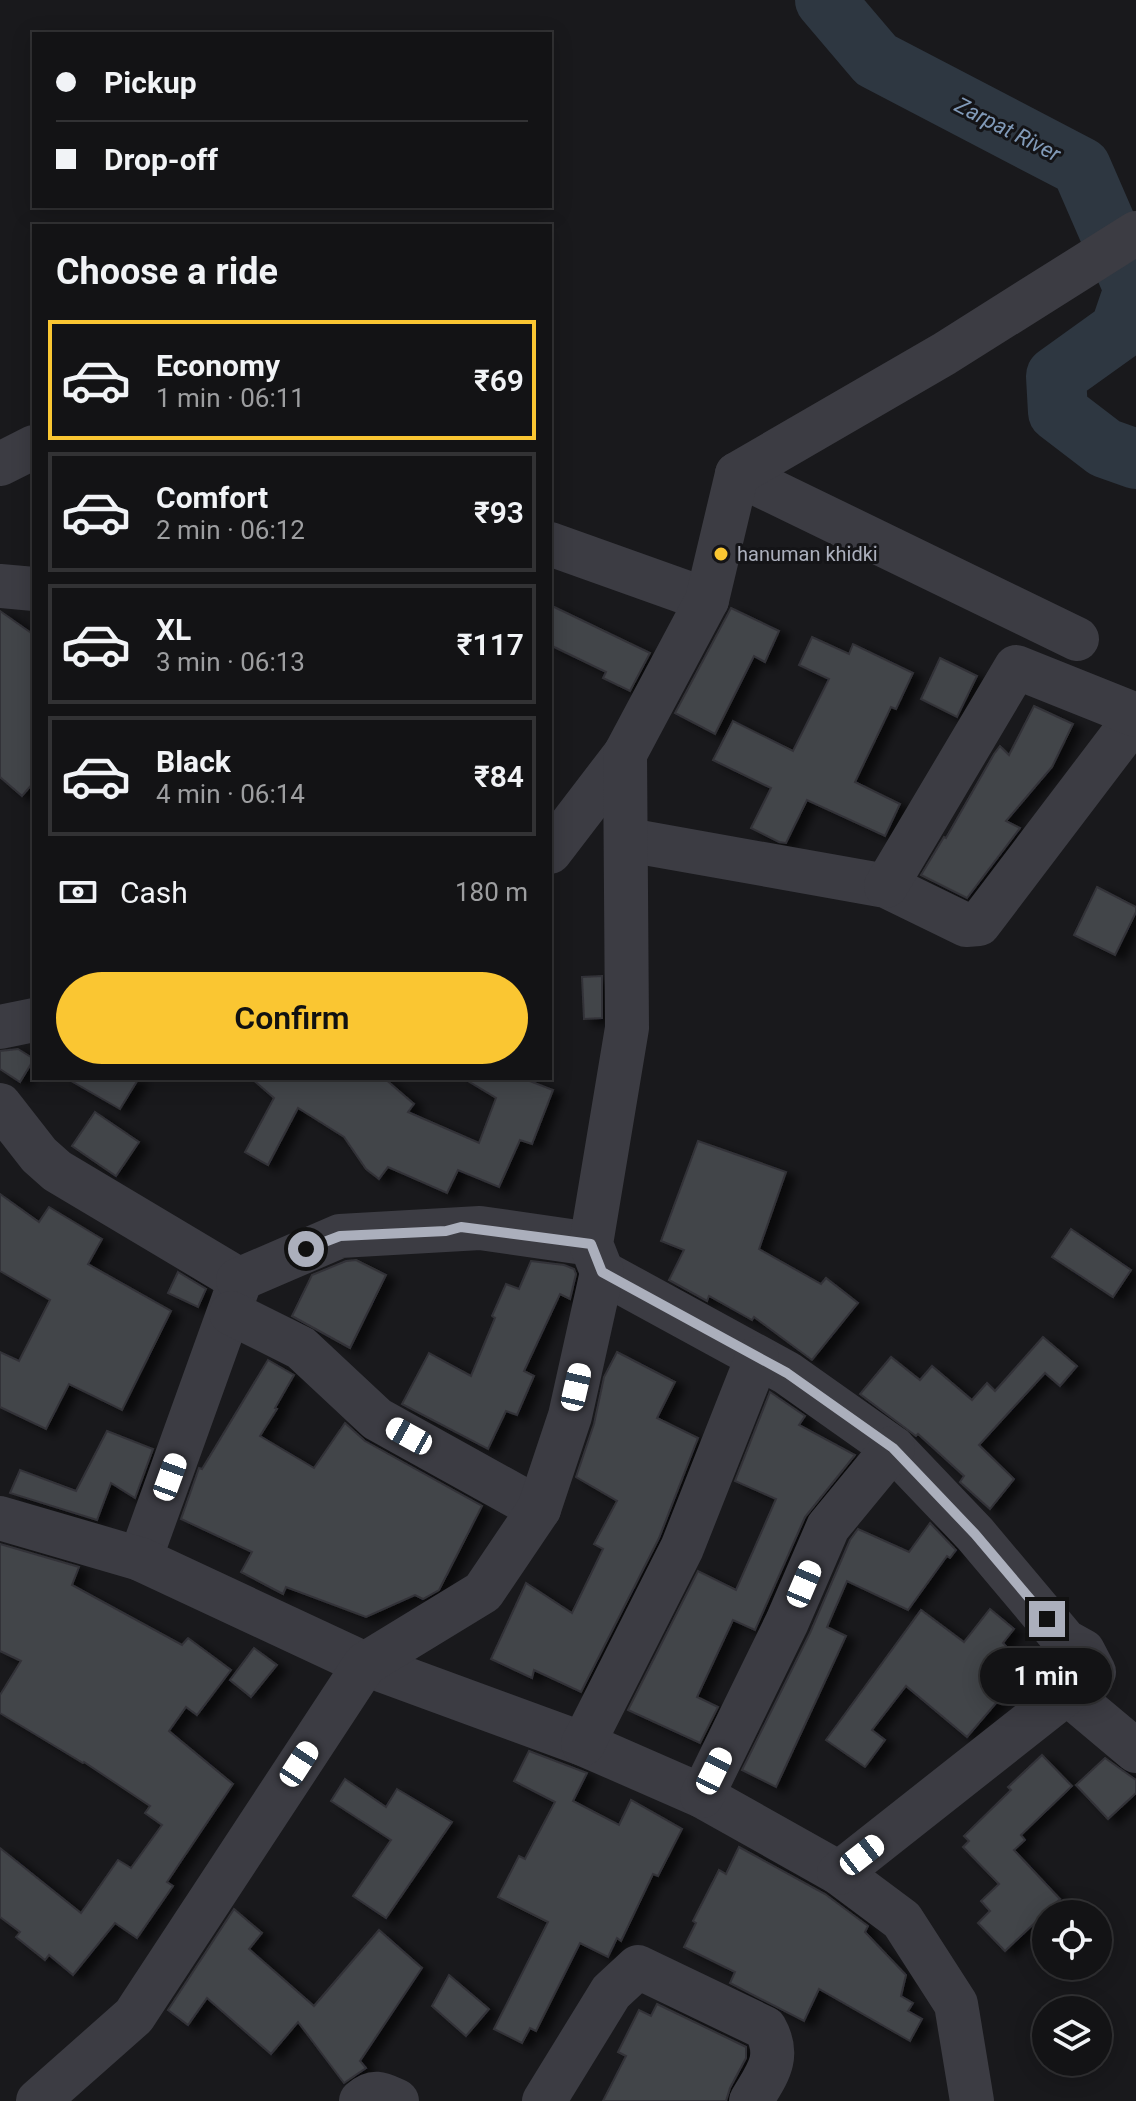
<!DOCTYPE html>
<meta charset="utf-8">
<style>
:root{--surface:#131315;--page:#202022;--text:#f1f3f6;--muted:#9d9ea0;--line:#323234;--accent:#fac632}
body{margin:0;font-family:Roboto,sans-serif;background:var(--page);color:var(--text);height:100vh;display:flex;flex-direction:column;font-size:30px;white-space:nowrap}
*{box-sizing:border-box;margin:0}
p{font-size:26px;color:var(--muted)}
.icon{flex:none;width:44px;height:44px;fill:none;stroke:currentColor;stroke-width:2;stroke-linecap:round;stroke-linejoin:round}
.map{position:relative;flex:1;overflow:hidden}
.drawer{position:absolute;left:32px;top:224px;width:520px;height:856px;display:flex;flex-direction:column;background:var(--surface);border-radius:0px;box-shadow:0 4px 20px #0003,0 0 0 2px var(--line)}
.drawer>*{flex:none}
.guide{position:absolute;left:32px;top:32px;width:520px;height:176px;border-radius:0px;box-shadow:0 4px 20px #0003,0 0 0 2px var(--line);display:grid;align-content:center;height:176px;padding:0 24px;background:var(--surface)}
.buttons{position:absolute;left:1032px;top:1900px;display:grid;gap:16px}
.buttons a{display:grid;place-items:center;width:80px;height:80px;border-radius:50%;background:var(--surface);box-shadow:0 4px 20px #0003,0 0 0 2px var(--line);font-size:40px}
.end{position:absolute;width:36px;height:36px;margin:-18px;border:10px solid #abafbc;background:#111;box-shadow:0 0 0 4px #111}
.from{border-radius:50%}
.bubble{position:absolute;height:56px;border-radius:28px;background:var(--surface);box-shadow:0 4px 20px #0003,0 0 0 2px var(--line);font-size:26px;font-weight:600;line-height:56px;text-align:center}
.car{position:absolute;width:24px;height:48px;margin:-24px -12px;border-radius:10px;box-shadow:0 0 6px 2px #0007;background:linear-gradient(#fff 24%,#345 0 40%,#fff 0 76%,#345 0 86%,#fff 0)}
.guide b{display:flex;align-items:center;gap:28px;height:76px;font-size:30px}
.guide b+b{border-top:2px solid var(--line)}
.guide i{width:20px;height:20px;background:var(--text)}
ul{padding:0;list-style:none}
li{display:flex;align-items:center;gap:24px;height:120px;margin:0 16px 12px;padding:0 8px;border:4px solid var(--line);border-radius:0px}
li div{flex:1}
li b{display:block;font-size:30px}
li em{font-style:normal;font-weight:600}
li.on{border-color:var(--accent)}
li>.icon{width:72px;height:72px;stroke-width:1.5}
h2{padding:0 24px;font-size:36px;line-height:96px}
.pay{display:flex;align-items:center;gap:20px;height:88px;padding:0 24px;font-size:30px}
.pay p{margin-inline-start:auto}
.cta{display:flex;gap:16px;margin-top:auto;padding:16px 24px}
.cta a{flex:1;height:92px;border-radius:48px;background:var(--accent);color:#111;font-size:32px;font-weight:600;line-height:92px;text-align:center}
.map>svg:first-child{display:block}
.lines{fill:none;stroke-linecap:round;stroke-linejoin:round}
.river{stroke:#2e3741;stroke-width:60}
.building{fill:#434449;stroke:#333338;stroke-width:2;filter:url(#shadow)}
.minor{stroke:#3c3c43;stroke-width:44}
.route{stroke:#abafbc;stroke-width:10}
.poi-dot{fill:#fac632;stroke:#141417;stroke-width:3}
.labels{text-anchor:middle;stroke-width:6;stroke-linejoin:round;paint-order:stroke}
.poi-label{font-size:20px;fill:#abafbc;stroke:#141417;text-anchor:start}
.water-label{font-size:22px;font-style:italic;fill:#819ab8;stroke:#141417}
</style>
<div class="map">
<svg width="1136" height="2101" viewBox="0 0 1136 2101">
<defs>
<filter id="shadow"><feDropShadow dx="9" dy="5" stdDeviation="4" flood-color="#0009"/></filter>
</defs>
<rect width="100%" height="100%" fill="#19191c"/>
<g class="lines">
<polyline class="river" points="825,0 876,60 1081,167 1134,289 1120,330 1056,376 1058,412 1105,448 1136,459"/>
</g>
<g class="building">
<polygon points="550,605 650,653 630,691 603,678 606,672 550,645"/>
<polygon points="731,608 779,631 765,662 754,656 715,734 675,713"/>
<polygon points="0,611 34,635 34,782 22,796 0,777"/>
<polygon points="812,637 849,654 853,644 913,673 896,709 891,707 855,782 900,804 885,836 807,800 786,843 779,842 751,828 771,788 713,760 733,721 793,751 829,679 799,665"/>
<polygon points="940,658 977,676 957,717 921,699"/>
<polygon points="1034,706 1073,724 1052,767 1006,821 1020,828 967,898 921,875 944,837 946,838 994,754 1000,746 1009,755"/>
<polygon points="1097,887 1136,907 1136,912 1115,955 1074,935"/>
<polygon points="602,976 602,1018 584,1019 582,977"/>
<polygon points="18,1049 34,1059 20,1082 0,1069 0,1051"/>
<polygon points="66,1078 139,1078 120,1109"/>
<polygon points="251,1078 384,1078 414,1104 408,1112 479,1143 496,1098 463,1078 522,1078 553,1090 532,1144 520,1140 499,1187 458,1170 447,1193 388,1167 379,1179 366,1169 344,1137 298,1108 268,1165 245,1152 274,1098"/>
<polygon points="95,1112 139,1142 116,1176 72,1146"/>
<polygon points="698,1141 786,1172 759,1249 821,1284 826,1278 858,1303 812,1360 754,1317 752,1320 709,1296 707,1301 669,1280 684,1250 661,1241"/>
<polygon points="0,1194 39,1222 49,1207 102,1239 88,1264 171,1311 122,1410 69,1384 46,1429 0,1407 0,1352 19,1361 50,1300 0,1271"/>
<polygon points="1071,1229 1131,1270 1113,1297 1052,1257"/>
<polygon points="356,1260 386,1275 350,1348 292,1316 312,1275 346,1261"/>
<polygon points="531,1261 564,1265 574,1269 576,1274 571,1295 570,1299 560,1294 524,1371 534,1376 517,1415 506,1411 488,1449 402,1404 429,1353 471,1376 495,1318 492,1316 506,1284 519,1289"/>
<polygon points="178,1272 206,1289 198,1307 168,1293"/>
<polygon points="1043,1337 1077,1366 1060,1386 1045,1373 979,1445 1014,1479 990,1509 960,1482 964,1476 918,1434 916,1436 860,1394 891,1357 920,1380 932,1366 972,1400 987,1383 995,1391"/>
<polygon points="617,1352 675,1382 657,1418 698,1438 659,1538 581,1692 534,1670 532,1678 491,1659 526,1583 572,1613 603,1549 594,1544 617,1501 576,1477 594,1424 604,1377"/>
<polygon points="268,1360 294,1375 275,1408 277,1409 260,1436 314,1468 345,1423 365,1441 482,1506 439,1590 423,1599 415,1595 366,1617 286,1587 283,1594 241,1572 252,1552 181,1519 199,1468 202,1469"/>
<polygon points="770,1392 805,1416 799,1425 855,1455 805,1517 755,1630 733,1620 697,1697 718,1707 700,1743 628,1710 698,1571 736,1590 776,1499 735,1481"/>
<polygon points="107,1431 153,1449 135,1498 111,1483 97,1520 10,1493 20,1470 76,1491"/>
<polygon points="930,1523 956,1550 950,1558 947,1556 908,1610 847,1581 827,1627 846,1636 776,1787 742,1770 810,1633 850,1540 858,1529 909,1552"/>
<polygon points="0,1544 79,1567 72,1585 182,1645 188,1638 231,1670 197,1715 186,1707 169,1731 233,1784 167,1882 173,1886 137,1938 115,1923 73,1975 49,1955 45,1960 16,1937 20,1932 0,1917 0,1848 81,1913 118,1860 131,1868 162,1825 145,1813 150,1806 84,1762 83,1763 0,1713 0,1695 21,1661 0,1651"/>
<polygon points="990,1609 1014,1629 1003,1643 1026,1668 967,1737 906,1686 872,1730 885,1740 865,1767 826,1740 921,1610 964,1642"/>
<polygon points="254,1648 277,1665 251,1697 230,1680"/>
<polygon points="529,1751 587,1773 573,1801 619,1825 631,1800 682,1829 658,1876 653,1874 621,1941 617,1938 608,1957 580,1943 536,2031 530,2028 522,2043 494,2029 548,1922 498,1897 519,1856 525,1859 555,1802 514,1781"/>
<polygon points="1042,1755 1072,1786 1021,1835 1025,1840 1014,1850 1060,1899 1005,1951 978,1923 990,1911 981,1901 999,1884 963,1847 969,1841 964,1836 1011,1790 1008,1787"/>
<polygon points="1105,1758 1136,1780 1136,1793 1108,1819 1076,1785"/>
<polygon points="345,1779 386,1807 397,1789 452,1822 386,1918 353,1896 391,1840 331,1801"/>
<polygon points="739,1847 825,1894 868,1926 865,1932 906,1975 901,1996 913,2003 908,2011 922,2019 910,2041 819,1989 804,2021 730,1983 735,1972 684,1947 696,1923 693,1921 719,1870 726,1874"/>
<polygon points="234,1909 262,1933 249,1949 314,2006 379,1930 422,1968 360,2061 366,2068 344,2083 298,2022 271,2054 207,1998 188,2025 168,2010"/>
<polygon points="449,1975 489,2009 466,2036 432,2006"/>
<polygon points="657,2004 746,2047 746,2058 730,2088 726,2101 603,2101 626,2056 618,2052 639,2010 651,2016"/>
</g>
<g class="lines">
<g class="minor">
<polyline points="0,464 34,447"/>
<polyline points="737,474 1077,639"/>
<polyline points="550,544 707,600"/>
<polyline points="0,586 34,589"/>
<polyline points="628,840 886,886 966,925 979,924 1136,717"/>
<polyline points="550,852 625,754"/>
<polyline points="886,886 1016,667 1136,715"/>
<polyline points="0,1027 34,1020"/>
<polyline points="0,1105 39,1155 57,1171 233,1276 239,1284 140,1559"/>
<polyline points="602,1272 787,1373 893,1448 975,1534 1065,1641 1083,1651 1094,1672 1067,1693 1136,1751"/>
<polyline points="238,1280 340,1236 480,1228 591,1244"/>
<polyline points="231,1313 301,1348 377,1419 539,1509"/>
<polyline points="0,1518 140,1559 365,1664 583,1744 702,1796 839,1873 902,1920 956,2004 972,2101"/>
<polyline points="583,1744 682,1548 757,1358"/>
<polyline points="702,1796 787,1622 828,1527 893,1448"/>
<polyline points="839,1873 1067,1693"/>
<polyline points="38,2101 134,2016 365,1664 483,1592 539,1509 570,1416 602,1272 591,1244 627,1028 625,754 707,600 737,474 944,354 1136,233"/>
<path d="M361,2101C374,2089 382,2094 397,2101"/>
<path d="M544,2101L611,1992L638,1967L765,2028C782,2058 766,2075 751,2101"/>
</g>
</g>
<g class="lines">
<polyline class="route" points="306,1249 340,1236 446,1231 461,1227 591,1244 602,1272 787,1373 893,1448 975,1534 1047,1619"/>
</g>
<circle class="poi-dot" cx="721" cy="554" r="8"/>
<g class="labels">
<g class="poi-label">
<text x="737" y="561">hanuman khidki</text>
</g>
<g class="water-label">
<text transform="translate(1008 129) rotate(27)" y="8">Zarpat River</text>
</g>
</g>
</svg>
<div class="buttons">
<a><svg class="icon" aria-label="locate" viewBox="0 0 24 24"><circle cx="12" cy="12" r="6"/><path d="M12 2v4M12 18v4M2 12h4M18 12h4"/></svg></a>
<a><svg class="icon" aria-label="layers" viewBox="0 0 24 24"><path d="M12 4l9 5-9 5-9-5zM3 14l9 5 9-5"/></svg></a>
</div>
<i class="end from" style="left:306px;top:1249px"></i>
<i class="end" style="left:1047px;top:1619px"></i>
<div class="bubble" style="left:980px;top:1648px;width:132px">1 min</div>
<i class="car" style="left:576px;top:1387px;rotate:13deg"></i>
<i class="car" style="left:409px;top:1436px;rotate:299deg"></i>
<i class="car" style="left:170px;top:1477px;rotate:20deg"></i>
<i class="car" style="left:804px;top:1584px;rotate:23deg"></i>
<i class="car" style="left:299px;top:1764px;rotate:33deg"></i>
<i class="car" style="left:714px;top:1771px;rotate:26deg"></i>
<i class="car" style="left:862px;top:1855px;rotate:52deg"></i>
<div class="guide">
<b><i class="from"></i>Pickup</b>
<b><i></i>Drop-off</b>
</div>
<section class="drawer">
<h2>Choose a ride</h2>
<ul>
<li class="on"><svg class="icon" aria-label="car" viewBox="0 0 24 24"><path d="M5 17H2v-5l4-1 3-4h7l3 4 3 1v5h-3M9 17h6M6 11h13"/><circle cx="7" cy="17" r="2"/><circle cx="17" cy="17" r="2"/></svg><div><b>Economy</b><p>1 min · 06:11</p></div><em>₹69</em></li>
<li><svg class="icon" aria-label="car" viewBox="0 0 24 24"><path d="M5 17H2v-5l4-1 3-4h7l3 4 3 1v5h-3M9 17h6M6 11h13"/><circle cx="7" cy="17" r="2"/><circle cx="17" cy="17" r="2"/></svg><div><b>Comfort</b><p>2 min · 06:12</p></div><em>₹93</em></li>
<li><svg class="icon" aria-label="car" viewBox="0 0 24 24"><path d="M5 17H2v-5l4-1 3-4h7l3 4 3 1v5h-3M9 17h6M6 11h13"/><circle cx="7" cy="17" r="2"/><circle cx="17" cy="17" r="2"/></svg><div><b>XL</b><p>3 min · 06:13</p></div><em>₹117</em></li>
<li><svg class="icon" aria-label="car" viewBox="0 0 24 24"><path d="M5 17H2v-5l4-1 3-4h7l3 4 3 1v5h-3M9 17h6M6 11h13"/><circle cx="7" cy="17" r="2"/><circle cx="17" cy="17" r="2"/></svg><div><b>Black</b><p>4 min · 06:14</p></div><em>₹84</em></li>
</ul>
<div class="pay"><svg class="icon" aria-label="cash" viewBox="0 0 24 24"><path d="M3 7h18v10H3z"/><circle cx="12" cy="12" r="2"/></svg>Cash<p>180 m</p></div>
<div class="cta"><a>Confirm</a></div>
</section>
</div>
